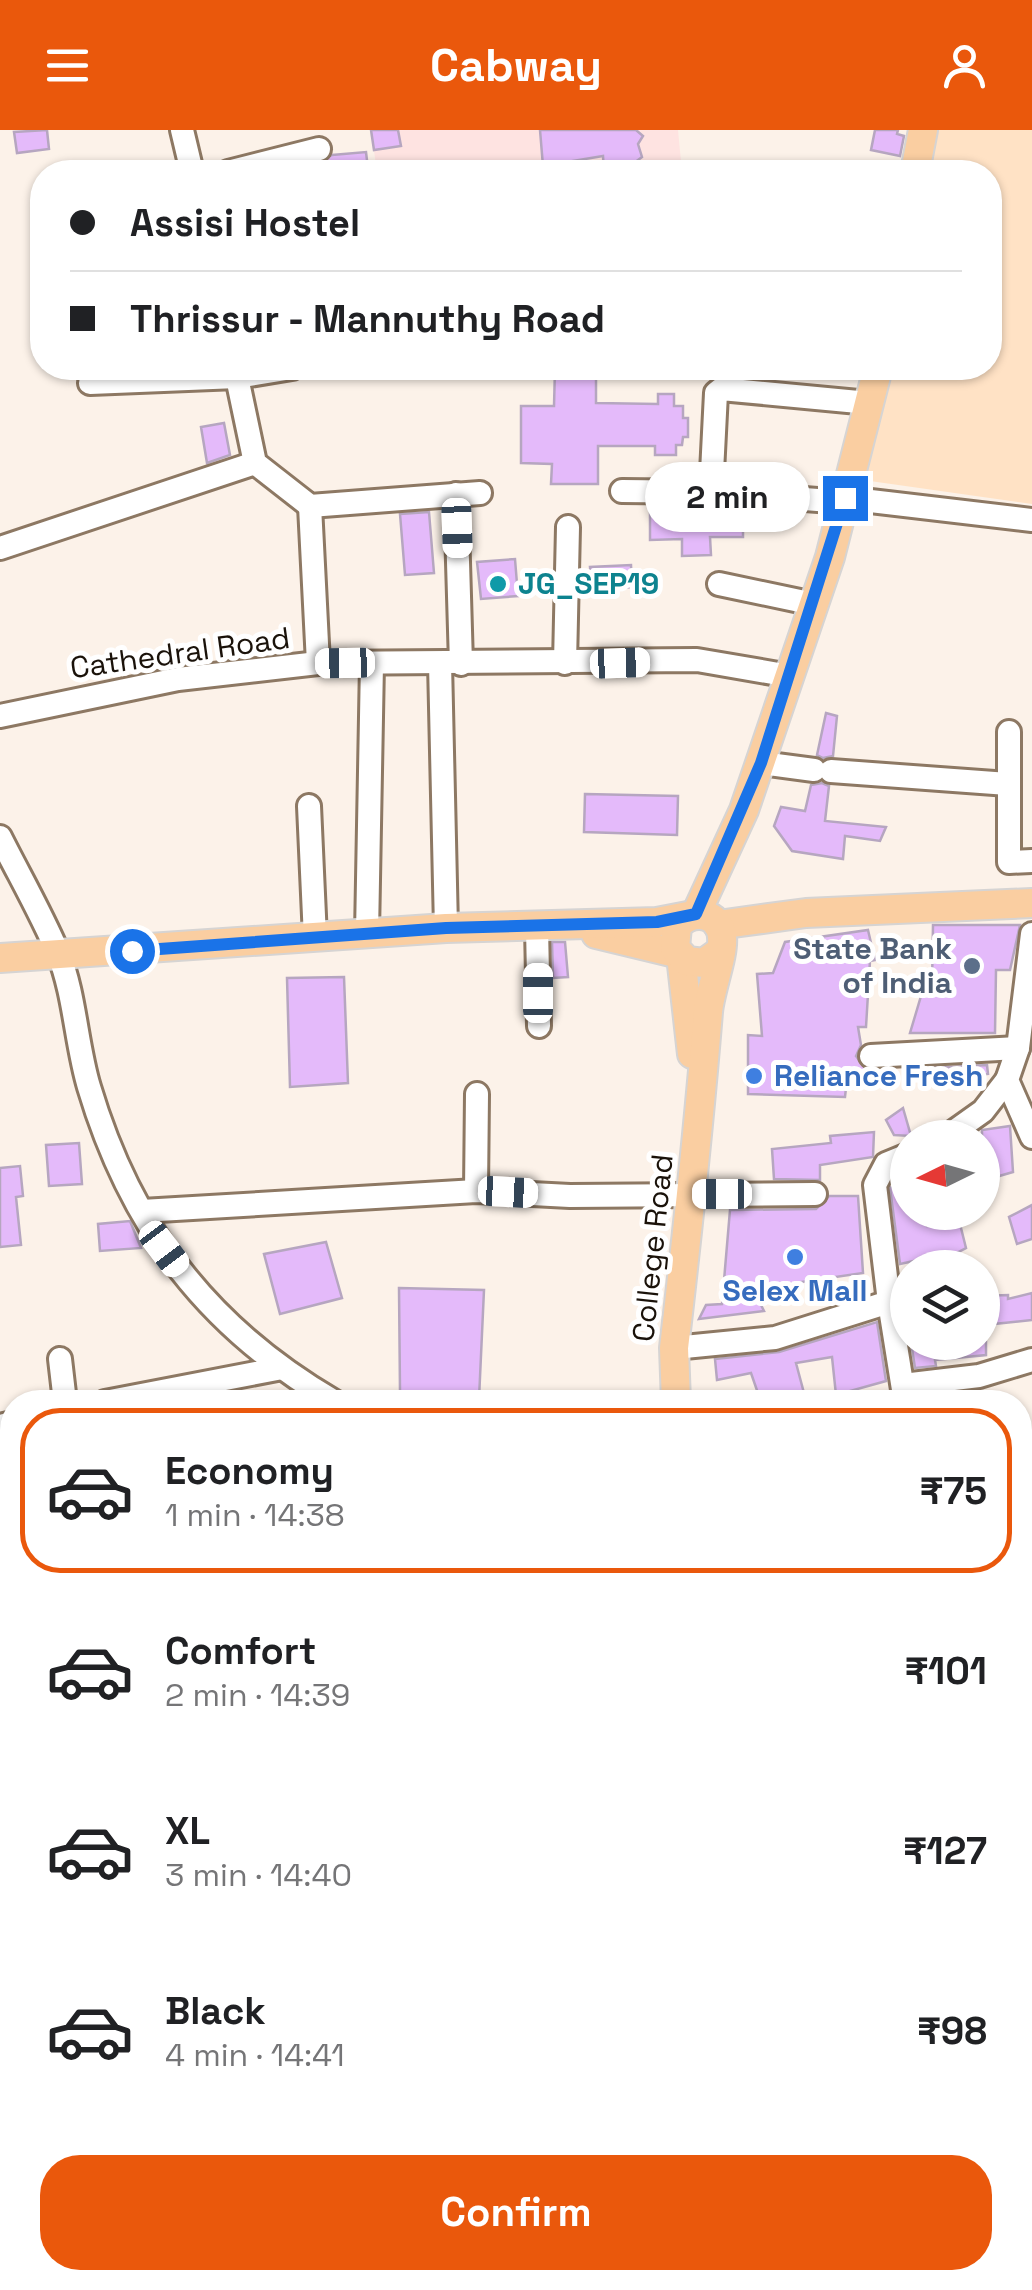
<!DOCTYPE html>
<meta charset="utf-8">
<style>
:root{--surface:#fff;--page:#f2f2f2;--text:#202124;--muted:#757577;--line:#e0e0e0;--accent:#ea580c}
body{margin:0;font-family:"Space Grotesk",sans-serif;background:var(--page);color:var(--text);height:100vh;display:flex;flex-direction:column;font-size:38px;white-space:nowrap}
*{box-sizing:border-box;margin:0}
p{font-size:32px;color:var(--muted)}
.icon{flex:none;width:55px;height:55px;fill:none;stroke:currentColor;stroke-width:2;stroke-linecap:round;stroke-linejoin:round}
.map{position:relative;flex:1;overflow:hidden}
.drawer{position:absolute;left:0px;top:1260px;width:1032px;height:900px;display:flex;flex-direction:column;background:var(--surface);border-radius:40px 40px 0 0;box-shadow:0 2px 8px #0004}
.drawer>*{flex:none}
.banner{position:absolute;left:30px;top:30px;width:972px;height:220px;border-radius:40px;box-shadow:0 2px 8px #0004;display:grid;align-content:center;height:220px;padding:0 40px;background:var(--surface)}
.needle{width:65px;rotate:265deg}
.buttons{position:absolute;left:890px;top:990px;display:grid;gap:20px}
.buttons a{display:grid;place-items:center;width:110px;height:110px;border-radius:50%;background:var(--surface);box-shadow:0 2px 8px #0004;font-size:50px}
.end{position:absolute;width:45px;height:45px;margin:-22px;border:12px solid #1a73e8;background:#fff;box-shadow:0 0 0 5px #fff}
.from{border-radius:50%}
.bubble{position:absolute;height:70px;border-radius:35px;background:var(--surface);box-shadow:0 2px 8px #0004;font-size:32px;font-weight:700;line-height:70px;text-align:center}
.car{position:absolute;width:30px;height:60px;margin:-30px -15px;border-radius:12px;box-shadow:0 0 8px 2px #0007;background:linear-gradient(#fff 24%,#345 0 40%,#fff 0 76%,#345 0 86%,#fff 0)}
.banner b{display:flex;align-items:center;gap:35px;height:95px;font-size:38px}
.banner b+b{border-top:2px solid var(--line)}
.banner i{width:25px;height:25px;background:var(--text)}
ul{padding:18px 0 0;list-style:none}
li{display:flex;align-items:center;gap:30px;height:165px;margin:0 20px 15px;padding:0 20px;border:5px solid transparent;border-radius:40px}
li div{flex:1}
li b{display:block;font-size:38px}
li em{font-style:normal;font-weight:700}
li.selected{border-color:var(--accent)}
li>.icon{width:90px;height:90px;stroke-width:1.5}
.cta{display:flex;gap:20px;margin-top:auto;padding:20px 40px}
.cta a{flex:1;height:115px;border-radius:40px;background:var(--accent);color:#fff;font-size:40px;font-weight:700;line-height:115px;text-align:center}
header{display:flex;justify-content:space-between;align-items:center;height:130px;padding:0 40px;background:var(--accent);color:#fff;font-size:45px;font-weight:700}
.map>svg:first-child{display:block}
.built{fill:#ffe2c5}
.education{fill:#fee3e1}
.building{fill:#e4bafa;stroke:#b6a6c0;stroke-width:2.5}
.lines{fill:none;stroke-linecap:round;stroke-linejoin:round}
.minor-casing{stroke:#8d7863;stroke-width:28}
.major-casing{stroke:#d6d4d3;stroke-width:32}
.minor{stroke:#fff;stroke-width:22}
.major{stroke:#facea1;stroke-width:28}
.route{stroke:#1a73e8;stroke-width:12}
.culture-dot{fill:#0f9aa8;stroke:#fff;stroke-width:4}
.service-dot{fill:#5c6f8a;stroke:#fff;stroke-width:4}
.shop-dot{fill:#3f7fe0;stroke:#fff;stroke-width:4}
.labels{text-anchor:middle;stroke-width:10;stroke-linejoin:round;paint-order:stroke}
.culture-label{font-size:30px;font-weight:bold;fill:#0d838f;stroke:#fff;text-anchor:start}
.street-label{font-size:30px;fill:#1a120a;stroke:#fff}
.service-label{font-size:30px;font-weight:bold;fill:#4e5e75;stroke:#fff;text-anchor:end}
.shop-label{font-size:30px;font-weight:bold;fill:#366cbe;stroke:#fff;text-anchor:start}
</style>
<header><svg class="icon" aria-label="menu" viewBox="0 0 24 24"><path d="M4 6h16M4 12h16M4 18h16"/></svg>Cabway<svg class="icon" aria-label="person" viewBox="0 0 24 24"><circle cx="12" cy="8" r="4"/><path d="M4 21q1-7 8-7t8 7"/></svg></header>
<div class="map">
<svg width="1032" height="2160" viewBox="0 0 1032 2160">
<rect width="100%" height="100%" fill="#fcf2e9"/>
<polygon class="built" points="936,0 1032,0 1032,374 863,350 887,238 990,238 990,42 927,42"/>
<polygon class="education" points="371,0 678,0 682,42 377,42"/>
<g class="building">
<polygon points="47,0 49,19 17,23 14,2"/>
<polygon points="371,0 398,0 401,16 374,20"/>
<polygon points="540,0 636,0 643,6 638,14 642,27 630,36 631,42 604,42 603,26 543,36"/>
<polygon points="875,0 898,0 897,4 904,6 900,26 871,20"/>
<polygon points="366,22 368,39 306,42 306,38 332,25"/>
<polygon points="555,238 596,238 596,273 658,274 658,264 674,264 674,276 683,276 683,288 688,288 688,307 683,307 682,315 676,315 676,325 655,325 655,316 598,316 598,354 551,354 552,334 521,333 521,276 554,276"/>
<polygon points="224,293 230,325 207,333 201,297"/>
<polygon points="429,382 434,443 405,445 400,384"/>
<polygon points="650,382 743,382 743,407 710,407 711,425 682,426 682,409 650,410"/>
<polygon points="515,429 518,466 481,469 477,432"/>
<polygon points="631,435 632,457 592,460 590,437"/>
<polygon points="826,583 837,586 833,626 823,628 817,625"/>
<polygon points="822,653 829,656 825,691 886,697 880,711 845,706 843,729 792,721 774,696 781,677 805,681 811,655"/>
<polygon points="585,664 678,666 677,705 584,702"/>
<polygon points="933,795 1020,795 1010,840 996,840 995,903 910,903 924,856 932,856"/>
<polygon points="868,800 875,830 870,831 866,897 858,897 861,915 856,926 867,940 870,954 846,958 845,967 748,964 748,905 762,906 757,844 773,843 785,812"/>
<polygon points="552,812 565,812 568,847 553,848"/>
<polygon points="344,847 348,953 290,957 287,848"/>
<polygon points="987,935 988,944 930,950 928,938"/>
<polygon points="903,978 911,1006 894,1005 886,990"/>
<polygon points="1010,996 1013,1042 982,1051 982,1000"/>
<polygon points="874,1002 873,1027 820,1035 820,1050 774,1049 772,1019 831,1013 830,1006"/>
<polygon points="79,1013 82,1054 49,1056 46,1015"/>
<polygon points="20,1036 23,1066 16,1067 21,1115 0,1117 0,1038"/>
<polygon points="905,1047 908,1082 926,1082 927,1096 960,1094 966,1118 947,1128 946,1138 926,1138 923,1129 900,1134 890,1058"/>
<polygon points="829,1066 858,1066 863,1143 753,1159 764,1181 699,1189 706,1175 722,1174 730,1080 816,1079"/>
<polygon points="1032,1075 1032,1109 1017,1114 1009,1087"/>
<polygon points="130,1091 141,1118 100,1121 98,1094"/>
<polygon points="326,1112 342,1168 280,1184 264,1124"/>
<polygon points="399,1158 484,1160 479,1269 400,1261"/>
<polygon points="1032,1163 1032,1190 984,1195 982,1166 1008,1165 1008,1169"/>
<polygon points="877,1192 886,1251 836,1265 832,1227 796,1233 804,1263 761,1272 751,1243 717,1250 715,1229 779,1222"/>
<polygon points="911,1212 986,1212 986,1225 935,1230 936,1236 915,1238"/>
<polygon points="971,2148 1032,2148 1032,2156 973,2160"/>
</g>
<g class="lines">
<g class="minor-casing">
<g id="minor">
<polyline points="182,0 192,42"/>
<polyline points="228,42 319,19"/>
<polyline points="235,238 255,333 310,376 480,363"/>
<polyline points="90,253 237,247 292,238"/>
<polyline points="622,361 711,362"/>
<polyline points="456,364 461,534"/>
<polyline points="845,368 1032,390"/>
<polyline points="844,372 711,362 716,263 721,259 869,273"/>
<polyline points="310,376 318,533"/>
<polyline points="0,418 255,333"/>
<polyline points="719,454 814,474"/>
<polyline points="440,533 446,798"/>
<polyline points="565,533 568,397"/>
<polyline points="0,586 178,549 318,533 697,530 790,546"/>
<polyline points="1009,602 1009,732 1032,731"/>
<polyline points="761,633 814,640"/>
<polyline points="831,641 1008,654"/>
<polyline points="309,676 315,808"/>
<path d="M0,707C19,745 41,783 58,823C75,864 76,914 89,957C131,1098 208,1198 335,1272"/>
<polyline points="537,797 539,896"/>
<polyline points="367,804 372,533"/>
<polyline points="1032,804 1018,918 1007,950 1032,1007"/>
<polyline points="871,926 1018,918"/>
<polyline points="945,1008 983,981 1007,950"/>
<polyline points="476,1061 477,964"/>
<polyline points="142,1081 476,1061 570,1066 815,1064"/>
<polyline points="889,1172 905,1272"/>
<polyline points="674,1218 775,1208 889,1172 875,1055 886,1034 908,1025"/>
<polyline points="60,1229 65,1272"/>
<polyline points="903,1255 979,1246 1032,1230"/>
<polyline points="105,1272 277,1239"/>
<polyline points="0,1296 12,1293"/>
<polyline points="1020,1716 1032,1713"/>
<polyline points="0,1772 12,1763"/>
<polyline points="1020,1905 1032,1902"/>
<polyline points="0,2076 12,2078"/>
<polyline points="172,2148 174,2160"/>
<polyline points="500,2148 531,2160"/>
<polyline points="941,2148 945,2160"/>
<polyline points="745,2158 808,2148"/>
</g>
</g>
<g class="major-casing">
<g id="major">
<polyline points="915,42 923,0"/>
<polyline points="696,784 744,680 830,427 878,238"/>
<polyline points="718,795 806,783 1032,773"/>
<polyline points="596,804 679,824"/>
<polyline points="681,826 692,924"/>
<polyline points="0,828 446,798 657,792 688,786"/>
<path d="M676,1272L674,1218C687,1106 699,994 708,882C710,860 724,825 722,807C720,781 691,779 677,796L675,818L687,831L704,833L718,823"/>
<polyline points="745,2160 745,2148"/>
</g>
</g>
<use href="#minor" class="minor"/>
<use href="#major" class="major"/>
</g>
<g class="lines">
<polyline class="route" points="132,821 446,798 657,792 696,784 761,633 845,368"/>
</g>
<circle class="culture-dot" cx="498" cy="454" r="10"/>
<circle class="service-dot" cx="972" cy="836" r="10"/>
<g class="shop-dot">
<circle cx="754" cy="946" r="10"/>
<circle cx="795" cy="1127" r="10"/>
</g>
<g class="labels">
<g class="culture-label">
<text x="518" y="464">JG_SEP19</text>
</g>
<g class="street-label">
<text transform="translate(180 523) rotate(-8)" y="10">Cathedral Road</text>
<text transform="translate(653 1118) rotate(-84)" y="10">College Road</text>
</g>
<g class="service-label">
<text x="952" y="829">State Bank<tspan x="952" dy="34">of India</tspan></text>
</g>
<g class="shop-label">
<text x="774" y="956">Reliance Fresh</text>
<text x="795" y="1171" text-anchor="middle">Selex Mall</text>
</g>
</g>
</svg>
<div class="buttons">
<a><svg class="needle" viewBox="-14 -14 28 28"><path d="M0-13l5 13h-10z" fill="#e53935"/><path d="M0 13l5-13h-10z" fill="#757577"/></svg></a>
<a><svg class="icon" aria-label="layers" viewBox="0 0 24 24"><path d="M12 4l9 5-9 5-9-5zM3 14l9 5 9-5"/></svg></a>
</div>
<i class="end from" style="left:132px;top:821px"></i>
<i class="end" style="left:845px;top:368px"></i>
<div class="bubble" style="left:645px;top:332px;width:165px">2 min</div>
<i class="car" style="left:457px;top:398px;rotate:178deg"></i>
<i class="car" style="left:345px;top:533px;rotate:269deg"></i>
<i class="car" style="left:620px;top:533px;rotate:88deg"></i>
<i class="car" style="left:538px;top:863px;rotate:0deg"></i>
<i class="car" style="left:508px;top:1062px;rotate:93deg"></i>
<i class="car" style="left:722px;top:1064px;rotate:270deg"></i>
<i class="car" style="left:164px;top:1119px;rotate:143deg"></i>
<div class="banner">
<b><i class="from"></i>Assisi Hostel</b>
<b><i></i>Thrissur - Mannuthy Road</b>
</div>
<section class="drawer">
<ul>
<li class="selected"><svg class="icon" aria-label="car" viewBox="0 0 24 24"><path d="M5 17H2v-5l4-1 3-4h7l3 4 3 1v5h-3M9 17h6M6 11h13"/><circle cx="7" cy="17" r="2"/><circle cx="17" cy="17" r="2"/></svg><div><b>Economy</b><p>1 min · 14:38</p></div><em>₹75</em></li>
<li><svg class="icon" aria-label="car" viewBox="0 0 24 24"><path d="M5 17H2v-5l4-1 3-4h7l3 4 3 1v5h-3M9 17h6M6 11h13"/><circle cx="7" cy="17" r="2"/><circle cx="17" cy="17" r="2"/></svg><div><b>Comfort</b><p>2 min · 14:39</p></div><em>₹101</em></li>
<li><svg class="icon" aria-label="car" viewBox="0 0 24 24"><path d="M5 17H2v-5l4-1 3-4h7l3 4 3 1v5h-3M9 17h6M6 11h13"/><circle cx="7" cy="17" r="2"/><circle cx="17" cy="17" r="2"/></svg><div><b>XL</b><p>3 min · 14:40</p></div><em>₹127</em></li>
<li><svg class="icon" aria-label="car" viewBox="0 0 24 24"><path d="M5 17H2v-5l4-1 3-4h7l3 4 3 1v5h-3M9 17h6M6 11h13"/><circle cx="7" cy="17" r="2"/><circle cx="17" cy="17" r="2"/></svg><div><b>Black</b><p>4 min · 14:41</p></div><em>₹98</em></li>
</ul>
<div class="cta"><a>Confirm</a></div>
</section>
</div>
